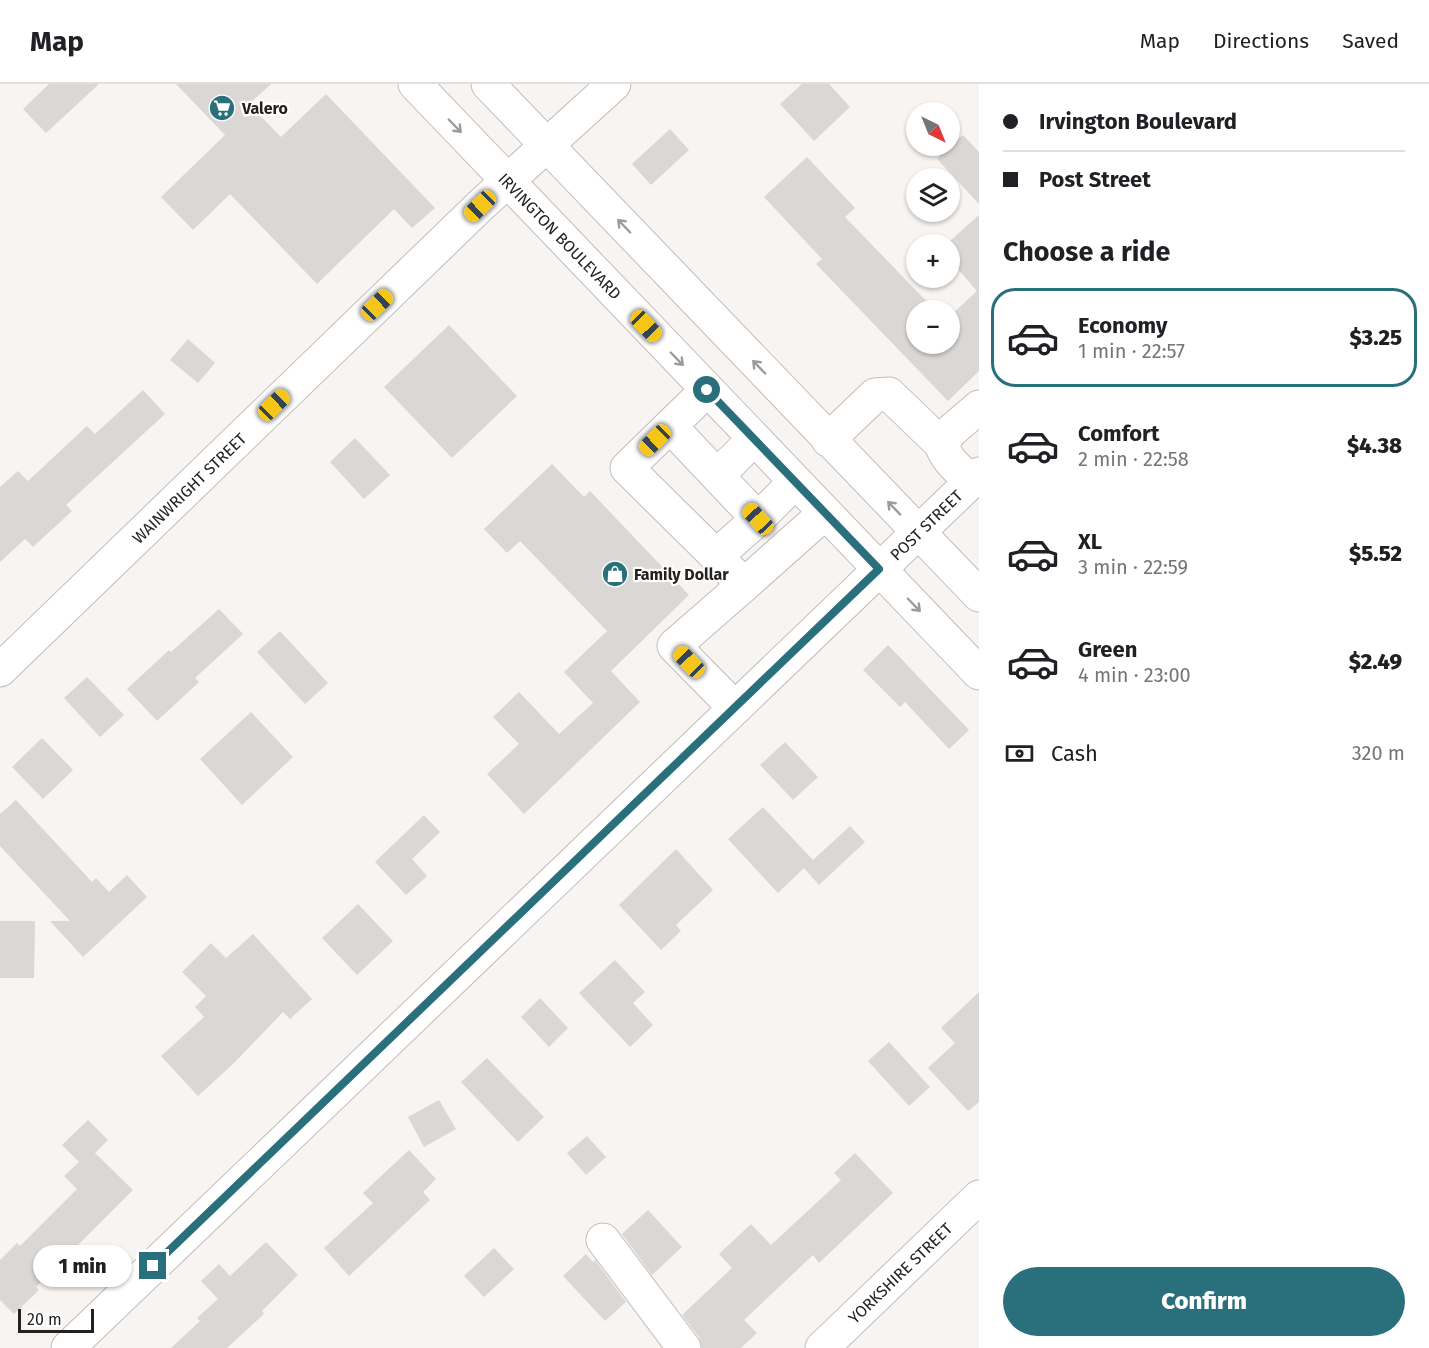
<!DOCTYPE html>
<meta charset="utf-8">
<style>
:root{--surface:#fff;--page:#f6f6f6;--text:#202124;--muted:#757577;--line:#e0e0e0;--accent:#296f7c}
body{margin:0;font-family:"Fira Sans",sans-serif;background:var(--page);color:var(--text);height:100vh;display:flex;flex-direction:column;font-size:22px;white-space:nowrap}
*{box-sizing:border-box;margin:0}
p{font-size:20px;color:var(--muted)}
.icon{flex:none;width:33px;height:33px;fill:none;stroke:currentColor;stroke-width:2;stroke-linecap:round;stroke-linejoin:round}
.map{position:relative;flex:1;overflow:hidden}
.details{display:flex;flex-direction:column;background:var(--surface);width:450px}
.details>*{flex:none}
.hud{display:grid;align-content:center;height:132px;padding:0 24px;background:var(--surface)}
.needle{width:39px;rotate:137deg}
.tools{position:absolute;left:906px;top:18px;display:grid;gap:12px}
.tools a{display:grid;place-items:center;width:54px;height:54px;border-radius:50%;background:var(--surface);box-shadow:0 2px 4px #0004;font-size:30px}
.scale{position:absolute;left:18px;bottom:15px;width:76px;box-sizing:border-box;padding-left:6px;border:3px solid #232221;border-top:0;font-size:16px;line-height:21px;white-space:nowrap;color:#232221;-webkit-text-stroke:4px #fff;paint-order:stroke}
.end{position:absolute;width:27px;height:27px;margin:-14px;border:8px solid #296f7c;background:#fff;box-shadow:0 0 0 3px #fff}
.from{border-radius:50%}
.bubble{position:absolute;height:42px;border-radius:21px;background:var(--surface);box-shadow:0 2px 4px #0004;font-size:20px;font-weight:800;line-height:42px;text-align:center}
.car{position:absolute;width:18px;height:36px;margin:-18px -9px;border-radius:8px;box-shadow:0 0 4px 2px #0007;background:linear-gradient(#f5c518 24%,#345 0 40%,#f5c518 0 76%,#345 0 86%,#f5c518 0)}
.hud b{display:flex;align-items:center;gap:21px;height:57px;font-size:22px}
.hud b+b{border-top:2px solid var(--line)}
.hud i{width:15px;height:15px;background:var(--text)}
ul{padding:0;list-style:none}
li{display:flex;align-items:center;gap:18px;height:99px;margin:0 12px 9px;padding:0 12px;border:3px solid transparent;border-radius:24px}
li div{flex:1}
li b{display:block;font-size:22px}
li em{font-style:normal;font-weight:800}
li.on{border-color:var(--accent)}
li>.icon{width:54px;height:54px;stroke-width:1.5}
h2{padding:0 24px;font-size:27px;line-height:72px}
.pay{display:flex;align-items:center;gap:15px;height:66px;padding:0 24px;font-size:22px}
.pay p{margin-inline-start:auto}
.cta{display:flex;gap:12px;margin-top:auto;padding:12px 24px}
.cta a{flex:1;height:69px;border-radius:36px;background:var(--accent);color:#fff;font-size:24px;font-weight:800;line-height:69px;text-align:center}
header{display:flex;align-items:center;gap:36px;box-sizing:border-box;height:84px;padding:0 30px;background:var(--surface);border-bottom:2px solid var(--line)}
header strong{font-size:28px}
nav{display:flex;gap:33px;margin-inline-start:auto;font-size:21px}
main{display:flex;flex:1;min-height:0}
.map>svg:first-child{display:block}
.building{fill:#dad7d4}
.lines{fill:none;stroke-linecap:round;stroke-linejoin:round}
.minor-casing{stroke:#c0bdba;stroke-width:35}
.major-casing{stroke:#c0bdba;stroke-width:35}
.minor{stroke:#fff;stroke-width:33}
.major{stroke:#fff;stroke-width:33}
.oneway{stroke:#9c9c9b}
.route{stroke:#296f7c;stroke-width:8}
.labels{text-anchor:middle;stroke-width:4.5;stroke-linejoin:round;paint-order:stroke}
.poi-label{font-size:16px;font-weight:bold;fill:#232221;stroke:#fff;text-anchor:start}
.street-label{font-size:16px;fill:#232221;stroke:#fff}
</style>
<header>
<strong>Map</strong>
<nav><a>Map</a><a>Directions</a><a>Saved</a></nav>
</header>
<main>
<div class="map">
<svg width="979" height="1264" viewBox="0 0 979 1264">
<rect width="100%" height="100%" fill="#f8f4f2"/>
<g class="building">
<polygon points="49,0 99,0 46,49 23,25"/>
<polygon points="176,0 271,0 249,20 281,53 326,10 435,124 412,144 394,125 317,200 230,110 193,146 161,113 225,51"/>
<polygon points="802,0 829,0 850,23 814,57 780,20"/>
<polygon points="670,45 689,66 651,101 632,80"/>
<polygon points="963,51 979,68 979,120 937,75"/>
<polygon points="807,73 855,124 845,133 935,226 916,226 916,260 950,260 950,232 977,207 950,176 950,157 979,131 979,287 948,317 816,180 822,175 764,113"/>
<polygon points="449,241 517,312 452,374 384,303"/>
<polygon points="188,255 215,279 198,299 170,276"/>
<polygon points="143,306 165,330 66,421 72,427 33,463 25,455 0,478 0,403 18,387 28,397 87,342 95,350"/>
<polygon points="355,354 390,391 364,415 330,378"/>
<polygon points="552,380 584,413 590,407 689,511 611,587 640,618 524,730 487,690 519,660 493,633 519,608 559,650 593,619 564,588 607,547 520,457 507,469 484,445"/>
<polygon points="219,525 243,550 195,594 199,598 157,637 127,605 169,566 171,568"/>
<polygon points="280,547 328,599 305,620 257,568"/>
<polygon points="888,561 969,646 949,665 905,618 900,623 863,586"/>
<polygon points="87,593 124,631 100,653 64,614"/>
<polygon points="251,628 293,673 242,721 200,675"/>
<polygon points="42,654 73,686 43,715 12,683"/>
<polygon points="785,658 818,693 793,716 760,681"/>
<polygon points="16,716 92,798 96,794 109,808 127,791 147,813 83,873 50,837 70,837 0,762 0,730"/>
<polygon points="763,723 813,776 850,742 865,758 819,801 804,784 778,809 728,755"/>
<polygon points="424,731 440,748 412,775 427,792 406,811 375,778"/>
<polygon points="676,765 713,806 676,841 681,847 661,866 619,821"/>
<polygon points="358,820 393,857 357,891 322,854"/>
<polygon points="0,837 35,837 34,894 0,894"/>
<polygon points="253,850 312,915 290,935 283,928 233,980 198,1012 161,972 204,933 195,923 206,912 182,888 211,859 226,874"/>
<polygon points="615,876 645,908 633,919 653,941 630,963 579,909"/>
<polygon points="979,908 979,1018 968,1027 928,984 955,959 941,944"/>
<polygon points="540,914 568,944 549,963 521,933"/>
<polygon points="889,958 930,1003 909,1022 868,977"/>
<polygon points="487,974 544,1033 518,1058 461,998"/>
<polygon points="439,1016 456,1045 424,1063 408,1033"/>
<polygon points="88,1036 108,1056 95,1069 133,1106 36,1203 39,1206 14,1230 0,1216 0,1176 17,1159 20,1162 77,1105 64,1092 79,1078 62,1061"/>
<polygon points="587,1052 606,1073 586,1091 567,1069"/>
<polygon points="409,1066 436,1095 423,1108 430,1116 349,1192 324,1164 373,1119 363,1109"/>
<polygon points="855,1069 893,1109 819,1179 813,1171 744,1236 757,1249 741,1264 702,1264 699,1253 682,1231 732,1184 719,1170 751,1140 771,1161 841,1096 834,1089"/>
<polygon points="648,1126 682,1163 652,1191 622,1150"/>
<polygon points="266,1158 298,1191 262,1227 264,1230 227,1264 171,1264 200,1237 197,1234 218,1215 201,1197 219,1180 230,1192"/>
<polygon points="494,1164 514,1185 484,1213 464,1192"/>
<polygon points="586,1170 593,1178 595,1176 626,1218 605,1237 563,1192"/>
</g>
<g class="lines">
<g class="minor-casing">
<g id="minor">
<polyline points="670,342 707,306"/>
<polyline points="828,356 875,311 889,310 941,360"/>
<polyline points="718,391 754,355"/>
<path d="M971,397C959,386 946,376 941,360L951,347L979,323"/>
<polyline points="758,435 670,342 627,384 716,472 758,435 795,398"/>
<polyline points="716,472 744,501 674,562 735,624"/>
<polyline points="744,501 825,429"/>
<polyline points="0,586 480,122 614,0"/>
<polyline points="603,1156 684,1264"/>
<polyline points="68,1264 979,390"/>
<polyline points="822,1264 979,1113"/>
</g>
</g>
<g class="major-casing">
<g id="major">
<polyline points="415,0 979,589"/>
<polyline points="488,0 979,511"/>
</g>
</g>
<use href="#minor" class="minor"/>
<use href="#major" class="major"/>
</g>
<defs><path id="oneway-shaft" d="M-6 0H5M1.5-3L5.5 0L1.5 3" fill="none" stroke-width="1.6" stroke-linecap="round" stroke-linejoin="round" transform="scale(1.5)"/></defs>
<g class="oneway">
<use href="#oneway-shaft" transform="translate(455 42) rotate(46)"/>
<use href="#oneway-shaft" transform="translate(624 142) rotate(-134)"/>
<use href="#oneway-shaft" transform="translate(677 275) rotate(46)"/>
<use href="#oneway-shaft" transform="translate(759 283) rotate(-134)"/>
<use href="#oneway-shaft" transform="translate(894 424) rotate(-134)"/>
<use href="#oneway-shaft" transform="translate(914 521) rotate(46)"/>
</g>
<g class="lines">
<polyline class="route" points="153,1182 879,485 707,306"/>
</g>
<defs>
<g id="supermarket-disc" transform="scale(1.35)"><circle r="9.5" fill="#296f7c" stroke="#fff"/><path d="M-6-5.5h2.5l.6 2H6L4.5 2H-2.5L-4.4-4H-6ZM-1.5 3.2a1.3 1.3 0 1 0 .1 0ZM3 3.2a1.3 1.3 0 1 0 .1 0Z" fill="#fff"/></g>
<g id="shop-disc" transform="scale(1.35)"><circle r="9.5" fill="#296f7c" stroke="#fff"/><path d="M-5-2.5h2.3a2.7 3.5 0 0 1 5.4 0H5L5.5 6h-11ZM-1.5-2.5h3a1.5 2.3 0 0 0-3 0Z" fill="#fff"/></g>
</defs>
<g fill-rule="evenodd">
<use href="#supermarket-disc" x="222" y="24"/>
<use href="#shop-disc" x="615" y="490"/>
</g>
<g class="labels">
<g class="poi-label">
<text x="242" y="30">Valero</text>
<text x="634" y="496">Family Dollar</text>
</g>
<g class="street-label">
<text transform="translate(560 152) rotate(46)" y="6">IRVINGTON BOULEVARD</text>
<text transform="translate(189 404) rotate(-44)" y="6">WAINWRIGHT STREET</text>
<text transform="translate(926 441) rotate(-44)" y="6">POST STREET</text>
<text transform="translate(900 1189) rotate(-44)" y="6">YORKSHIRE STREET</text>
</g>
</g>
</svg>
<div class="tools">
<a><svg class="needle" viewBox="-14 -14 28 28"><path d="M0-13l5 13h-10z" fill="#e53935"/><path d="M0 13l5-13h-10z" fill="#757577"/></svg></a>
<a><svg class="icon" aria-label="layers" viewBox="0 0 24 24"><path d="M12 4l9 5-9 5-9-5zM3 14l9 5 9-5"/></svg></a>
<a>+</a>
<a>−</a>
</div>
<div class="scale">20 m</div>
<i class="end from" style="left:707px;top:306px"></i>
<i class="end" style="left:153px;top:1182px"></i>
<div class="bubble" style="left:33px;top:1161px;width:99px">1 min</div>
<i class="car" style="left:480px;top:122px;rotate:226deg"></i>
<i class="car" style="left:377px;top:221px;rotate:46deg"></i>
<i class="car" style="left:646px;top:242px;rotate:136deg"></i>
<i class="car" style="left:274px;top:321px;rotate:46deg"></i>
<i class="car" style="left:655px;top:356px;rotate:226deg"></i>
<i class="car" style="left:758px;top:435px;rotate:317deg"></i>
<i class="car" style="left:689px;top:578px;rotate:316deg"></i>
</div>
<section class="details">
<div class="hud">
<b><i class="from"></i>Irvington Boulevard</b>
<b><i></i>Post Street</b>
</div>
<h2>Choose a ride</h2>
<ul>
<li class="on"><svg class="icon" aria-label="car" viewBox="0 0 24 24"><path d="M5 17H2v-5l4-1 3-4h7l3 4 3 1v5h-3M9 17h6M6 11h13"/><circle cx="7" cy="17" r="2"/><circle cx="17" cy="17" r="2"/></svg><div><b>Economy</b><p>1 min · 22:57</p></div><em>$3.25</em></li>
<li><svg class="icon" aria-label="car" viewBox="0 0 24 24"><path d="M5 17H2v-5l4-1 3-4h7l3 4 3 1v5h-3M9 17h6M6 11h13"/><circle cx="7" cy="17" r="2"/><circle cx="17" cy="17" r="2"/></svg><div><b>Comfort</b><p>2 min · 22:58</p></div><em>$4.38</em></li>
<li><svg class="icon" aria-label="car" viewBox="0 0 24 24"><path d="M5 17H2v-5l4-1 3-4h7l3 4 3 1v5h-3M9 17h6M6 11h13"/><circle cx="7" cy="17" r="2"/><circle cx="17" cy="17" r="2"/></svg><div><b>XL</b><p>3 min · 22:59</p></div><em>$5.52</em></li>
<li><svg class="icon" aria-label="car" viewBox="0 0 24 24"><path d="M5 17H2v-5l4-1 3-4h7l3 4 3 1v5h-3M9 17h6M6 11h13"/><circle cx="7" cy="17" r="2"/><circle cx="17" cy="17" r="2"/></svg><div><b>Green</b><p>4 min · 23:00</p></div><em>$2.49</em></li>
</ul>
<div class="pay"><svg class="icon" aria-label="cash" viewBox="0 0 24 24"><path d="M3 7h18v10H3z"/><circle cx="12" cy="12" r="2"/></svg>Cash<p>320 m</p></div>
<div class="cta"><a>Confirm</a></div>
</section>
</main>
